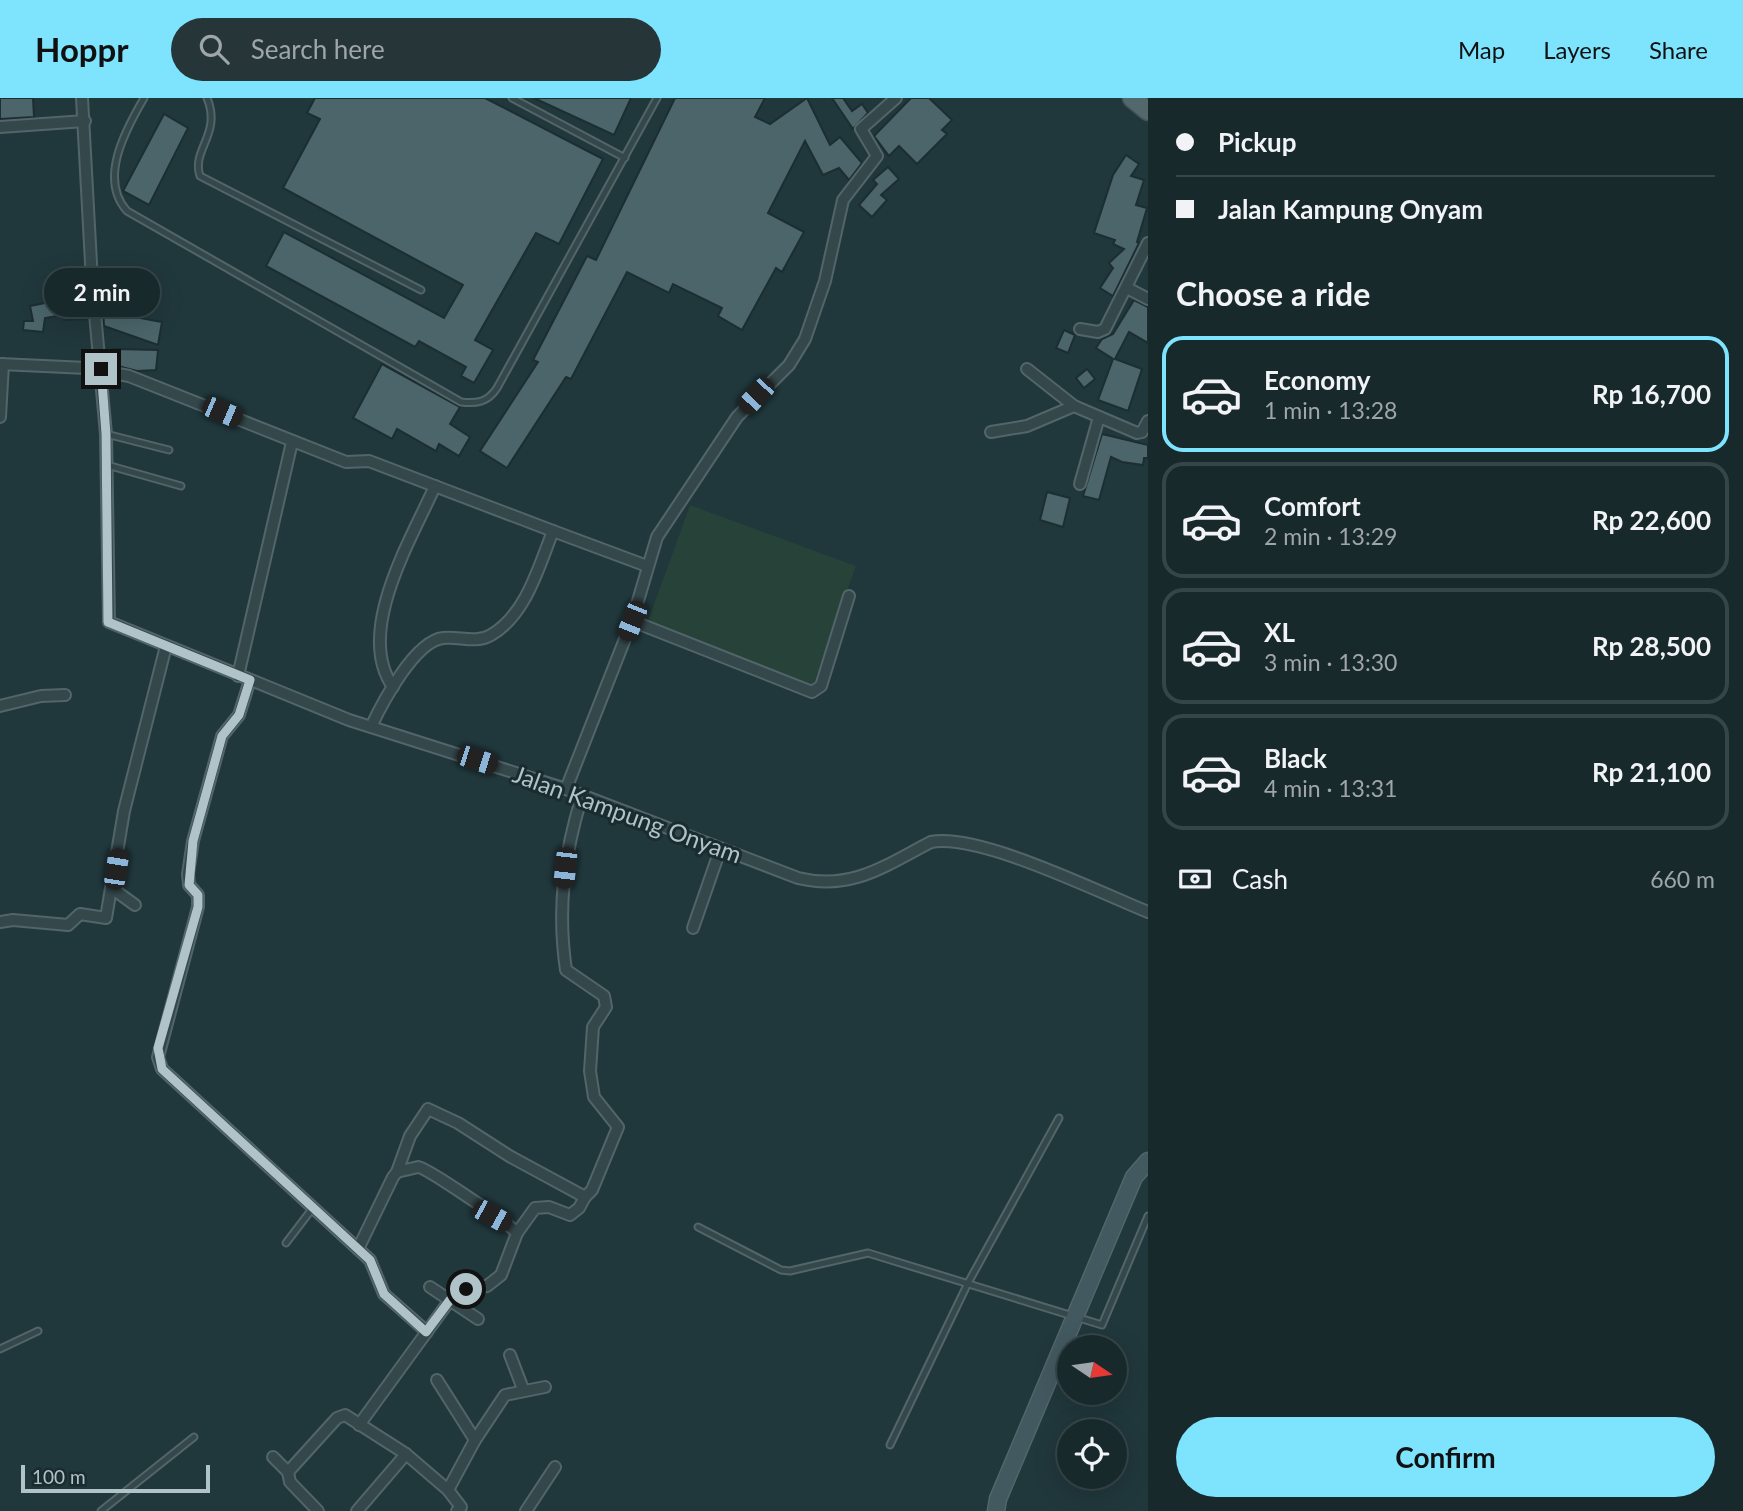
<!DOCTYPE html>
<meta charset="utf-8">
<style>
:root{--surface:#18292c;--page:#253538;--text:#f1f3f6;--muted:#9fa6a9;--line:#364548;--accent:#7ee4fe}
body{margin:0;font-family:Lato,sans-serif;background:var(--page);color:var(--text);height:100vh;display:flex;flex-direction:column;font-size:26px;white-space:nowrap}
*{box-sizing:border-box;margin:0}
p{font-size:23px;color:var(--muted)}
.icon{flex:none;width:38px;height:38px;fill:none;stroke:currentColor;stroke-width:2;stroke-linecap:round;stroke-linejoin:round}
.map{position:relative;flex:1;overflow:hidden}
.sheet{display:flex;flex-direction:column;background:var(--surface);width:595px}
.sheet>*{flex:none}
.hud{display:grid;align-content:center;height:154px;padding:0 28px;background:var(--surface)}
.needle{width:46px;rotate:103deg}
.controls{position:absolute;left:1057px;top:1237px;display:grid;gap:14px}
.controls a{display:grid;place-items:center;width:70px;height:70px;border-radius:50%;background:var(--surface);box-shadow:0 7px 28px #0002,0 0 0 2px var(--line);font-size:35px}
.scale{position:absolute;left:21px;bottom:18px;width:189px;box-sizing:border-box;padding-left:7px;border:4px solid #afc3c8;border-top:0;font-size:19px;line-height:24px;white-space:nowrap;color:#afc3c8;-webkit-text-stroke:5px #1a2c30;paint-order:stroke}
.end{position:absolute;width:32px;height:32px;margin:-16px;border:9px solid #afc3c8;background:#111;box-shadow:0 0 0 4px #111}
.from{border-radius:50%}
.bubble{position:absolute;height:49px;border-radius:24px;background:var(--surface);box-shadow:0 7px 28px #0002,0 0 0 2px var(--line);font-size:23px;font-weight:700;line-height:49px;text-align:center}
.car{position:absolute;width:21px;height:42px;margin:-21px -10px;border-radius:9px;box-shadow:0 0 5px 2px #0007;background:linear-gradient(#222 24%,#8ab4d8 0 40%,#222 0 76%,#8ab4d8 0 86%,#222 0)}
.hud b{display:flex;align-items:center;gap:24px;height:66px;font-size:26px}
.hud b+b{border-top:2px solid var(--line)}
.hud i{width:18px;height:18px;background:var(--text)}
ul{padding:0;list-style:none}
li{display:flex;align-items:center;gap:21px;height:116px;margin:0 14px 10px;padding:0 14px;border:4px solid var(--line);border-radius:21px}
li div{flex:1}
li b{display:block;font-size:26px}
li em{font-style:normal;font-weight:700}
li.current{border-color:var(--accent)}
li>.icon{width:63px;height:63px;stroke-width:1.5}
h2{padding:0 28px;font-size:32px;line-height:84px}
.pay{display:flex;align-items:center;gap:18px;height:77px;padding:0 28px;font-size:26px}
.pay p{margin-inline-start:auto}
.cta{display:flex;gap:14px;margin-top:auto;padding:14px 28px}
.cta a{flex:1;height:80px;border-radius:42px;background:var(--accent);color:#111;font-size:28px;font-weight:700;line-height:80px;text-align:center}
header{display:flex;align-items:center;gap:42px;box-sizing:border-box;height:98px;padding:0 35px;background:var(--accent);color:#111}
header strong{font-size:33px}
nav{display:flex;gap:38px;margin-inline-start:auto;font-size:24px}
.search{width:490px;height:63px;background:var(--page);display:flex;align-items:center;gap:18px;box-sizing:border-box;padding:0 24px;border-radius:38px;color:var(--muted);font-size:26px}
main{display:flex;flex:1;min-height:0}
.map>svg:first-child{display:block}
.green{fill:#274238}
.building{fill:#4b656a;stroke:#1c2e32;stroke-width:2}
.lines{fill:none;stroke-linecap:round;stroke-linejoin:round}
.lane-casing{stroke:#526569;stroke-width:9}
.street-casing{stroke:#526569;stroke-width:14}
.secondary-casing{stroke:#526569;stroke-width:19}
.primary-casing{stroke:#415358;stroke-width:21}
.lane{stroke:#34484c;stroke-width:5}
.street{stroke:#34484c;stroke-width:10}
.secondary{stroke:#42595f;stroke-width:16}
.primary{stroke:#52686c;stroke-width:18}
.route{stroke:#afc3c8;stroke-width:9}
.labels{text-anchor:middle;stroke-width:6;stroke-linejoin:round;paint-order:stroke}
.street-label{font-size:24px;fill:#afc3c8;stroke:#1a2c30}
</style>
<header>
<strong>Hoppr</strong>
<div class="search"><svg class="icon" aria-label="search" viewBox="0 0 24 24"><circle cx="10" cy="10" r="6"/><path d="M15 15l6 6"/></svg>Search here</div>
<nav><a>Map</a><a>Layers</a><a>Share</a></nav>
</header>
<main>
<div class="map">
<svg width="1148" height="1413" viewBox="0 0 1148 1413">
<rect width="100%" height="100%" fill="#20373b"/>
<polygon class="green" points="690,407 856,468 813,587 647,526"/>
<g class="building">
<polygon points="0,0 33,0 34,19 0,21"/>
<polygon points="315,0 485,0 603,61 559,146 536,135 475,242 493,252 474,285 461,278 466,269 419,243 415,249 266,168 284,134 444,220 463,187 283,90 320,21 307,15"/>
<polygon points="534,0 631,0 614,37"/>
<polygon points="675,0 765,0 755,19 770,26 807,0 830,47 840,39 862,65 849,82 839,70 823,77 805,43 768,115 804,134 782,174 776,170 742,232 718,218 722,210 673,186 669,195 627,174 571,281 566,279 507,370 480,353 538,264 533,262 587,158 596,162"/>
<polygon points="832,0 843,0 852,13 862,6 868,15 853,31"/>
<polygon points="911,0 929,0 952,22 942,32 947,36 917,66 899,48 889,58 874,38"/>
<polygon points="164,16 188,30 149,107 123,93"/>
<polygon points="1126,57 1139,66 1131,78 1144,82 1136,107 1147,110 1137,144 1139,145 1113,198 1100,190 1113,170 1109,165 1124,151 1113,146 1115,142 1094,135 1113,77"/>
<polygon points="888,69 899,81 881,97 887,102 872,119 859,107 877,86 873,82"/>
<polygon points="1134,202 1148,209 1148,245 1129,234 1115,261 1142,271 1128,313 1098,302 1113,261 1096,250 1102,241 1113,236"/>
<polygon points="50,204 51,208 86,207 88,221 64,222 63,217 45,220 43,234 23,232 24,223 33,223 30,208"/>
<polygon points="103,211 129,211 129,218 162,224 158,247 104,228"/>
<polygon points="1064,232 1075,237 1068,255 1056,250"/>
<polygon points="113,251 158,252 156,272 137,273 114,267"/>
<polygon points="382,266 460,309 450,326 470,339 459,358 439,346 436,353 397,331 392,341 353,320"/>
<polygon points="1087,271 1095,281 1084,290 1076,280"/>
<polygon points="1102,336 1148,347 1148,360 1144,360 1143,367 1122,364 1111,359 1099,402 1083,398"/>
<polygon points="1047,394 1070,400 1063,429 1040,422"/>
</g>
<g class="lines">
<g class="lane-casing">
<g id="lane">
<path d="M144,0C126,31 98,81 127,113L461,304C477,306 488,304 497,290L657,0"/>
<path d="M207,0C222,36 191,52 200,78L421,192"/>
<polyline points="512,0 625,60"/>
<polyline points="106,336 169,352"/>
<polyline points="107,367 181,388"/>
<polyline points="698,1129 781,1172 790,1173 868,1155 1102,1227 1148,1118"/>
<polyline points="286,1145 312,1111"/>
<polyline points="0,1251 38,1233"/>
<polyline points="890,1347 968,1185 1059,1020"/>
<polyline points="101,1413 194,1339"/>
</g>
</g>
<g class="street-casing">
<g id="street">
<path d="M82,0L92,183L106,336L109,524L349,622L566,691L798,780C852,793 884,768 931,744C980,735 1098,794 1148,814"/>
<polyline points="0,29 85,23"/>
<polyline points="1127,190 1148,201"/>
<polyline points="1080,231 1098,234 1105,231 1148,145"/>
<polyline points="0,266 87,270 129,278 346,364 369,363 553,433"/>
<polyline points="1027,271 1074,308 1137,335 1142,334 1148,323"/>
<polyline points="0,319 3,266"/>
<polyline points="991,334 1027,328 1074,308"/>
<polyline points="1080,386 1099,319"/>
<polyline points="632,523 812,594 821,588 849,498"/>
<polyline points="238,578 292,344"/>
<polyline points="250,582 239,617 222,638 193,743 188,776 189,787 198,797 198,809 158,959 162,971 370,1162 384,1196 427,1234"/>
<path d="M393,589C354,534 412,440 435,388"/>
<polyline points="0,608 41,598 65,597"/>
<path d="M371,629C382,605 415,543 443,540C459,538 476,546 491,537C526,517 539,468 553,433L647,468"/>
<polyline points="566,691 632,523 657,439 737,319 789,267 805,241 825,183 843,102 877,58 861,31 896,0"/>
<polyline points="113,791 135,807"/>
<polyline points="0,824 13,822 68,827 80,816 106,820 124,713 166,548"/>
<polyline points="693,830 720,752"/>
<path d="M397,1074L410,1038L428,1011L458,1025L511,1059L585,1099L592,1092L618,1029L594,999L590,973L593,929L606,909L604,898L566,872C557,811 564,756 582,698"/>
<polyline points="517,1135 535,1110 549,1109 570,1117 579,1110 585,1099"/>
<path d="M358,1151L393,1079L397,1074L418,1069C427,1070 511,1127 517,1135L501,1177L487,1188L466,1191L450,1202L359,1327"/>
<polyline points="430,1189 478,1221"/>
<polyline points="510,1257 523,1291"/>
<polyline points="437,1282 475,1342 448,1392"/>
<polyline points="475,1342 505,1297 545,1289"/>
<polyline points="273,1359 288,1374"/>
<polyline points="318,1413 290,1384 288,1374 337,1320 345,1317 406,1356 448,1392 461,1409 457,1413"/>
<polyline points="357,1413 406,1356"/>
<polyline points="526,1413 555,1369"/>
</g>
</g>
<g class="secondary-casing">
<polyline id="secondary" points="996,1413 998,1401 1134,1079 1148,1063"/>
</g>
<g class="primary-casing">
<polyline id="primary" points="1132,0 1148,13"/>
</g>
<use href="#lane" class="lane"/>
<use href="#street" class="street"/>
<use href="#secondary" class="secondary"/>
<use href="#primary" class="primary"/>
</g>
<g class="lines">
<polyline class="route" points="101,271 106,336 108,524 250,582 239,617 222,638 193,743 189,787 198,797 198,809 158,950 162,971 370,1162 384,1196 426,1234 450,1202 466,1191"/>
</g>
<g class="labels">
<g class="street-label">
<text transform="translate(627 717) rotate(20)" y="8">Jalan Kampung Onyam</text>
</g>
</g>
</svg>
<div class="controls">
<a><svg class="needle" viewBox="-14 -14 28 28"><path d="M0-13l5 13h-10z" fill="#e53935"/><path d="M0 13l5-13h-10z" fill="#9fa6a9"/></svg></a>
<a><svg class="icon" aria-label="locate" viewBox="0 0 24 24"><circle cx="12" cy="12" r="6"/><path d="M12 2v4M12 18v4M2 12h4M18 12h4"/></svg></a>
</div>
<div class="scale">100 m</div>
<i class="end from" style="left:466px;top:1191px"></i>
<i class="end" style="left:101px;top:271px"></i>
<div class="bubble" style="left:44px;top:170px;width:116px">2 min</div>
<i class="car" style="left:756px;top:298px;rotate:223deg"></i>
<i class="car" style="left:222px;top:314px;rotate:113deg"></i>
<i class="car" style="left:632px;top:523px;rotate:202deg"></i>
<i class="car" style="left:477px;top:662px;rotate:108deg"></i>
<i class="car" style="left:565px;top:770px;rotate:186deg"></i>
<i class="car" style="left:116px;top:771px;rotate:9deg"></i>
<i class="car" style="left:492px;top:1118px;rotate:119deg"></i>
</div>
<section class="sheet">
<div class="hud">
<b><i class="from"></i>Pickup</b>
<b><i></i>Jalan Kampung Onyam</b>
</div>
<h2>Choose a ride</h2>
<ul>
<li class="current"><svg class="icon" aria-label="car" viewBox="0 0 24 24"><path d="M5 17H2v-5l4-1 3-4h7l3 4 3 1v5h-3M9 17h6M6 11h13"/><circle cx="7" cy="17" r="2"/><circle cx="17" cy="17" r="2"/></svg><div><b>Economy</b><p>1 min · 13:28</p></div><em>Rp 16,700</em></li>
<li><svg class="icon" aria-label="car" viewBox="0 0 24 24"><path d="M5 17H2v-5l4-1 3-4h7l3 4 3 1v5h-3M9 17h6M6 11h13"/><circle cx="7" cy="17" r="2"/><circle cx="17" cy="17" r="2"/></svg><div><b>Comfort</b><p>2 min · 13:29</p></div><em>Rp 22,600</em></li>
<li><svg class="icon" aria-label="car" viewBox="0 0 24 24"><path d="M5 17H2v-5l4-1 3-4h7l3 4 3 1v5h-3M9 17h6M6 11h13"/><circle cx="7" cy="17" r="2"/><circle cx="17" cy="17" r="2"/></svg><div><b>XL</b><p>3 min · 13:30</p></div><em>Rp 28,500</em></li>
<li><svg class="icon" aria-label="car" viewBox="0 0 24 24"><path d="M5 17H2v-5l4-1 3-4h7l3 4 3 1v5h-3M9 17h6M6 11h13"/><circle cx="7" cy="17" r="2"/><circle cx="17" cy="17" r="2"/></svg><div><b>Black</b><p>4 min · 13:31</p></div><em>Rp 21,100</em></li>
</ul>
<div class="pay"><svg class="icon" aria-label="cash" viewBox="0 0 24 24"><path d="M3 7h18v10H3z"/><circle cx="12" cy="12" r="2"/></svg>Cash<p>660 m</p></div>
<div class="cta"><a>Confirm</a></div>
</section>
</main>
